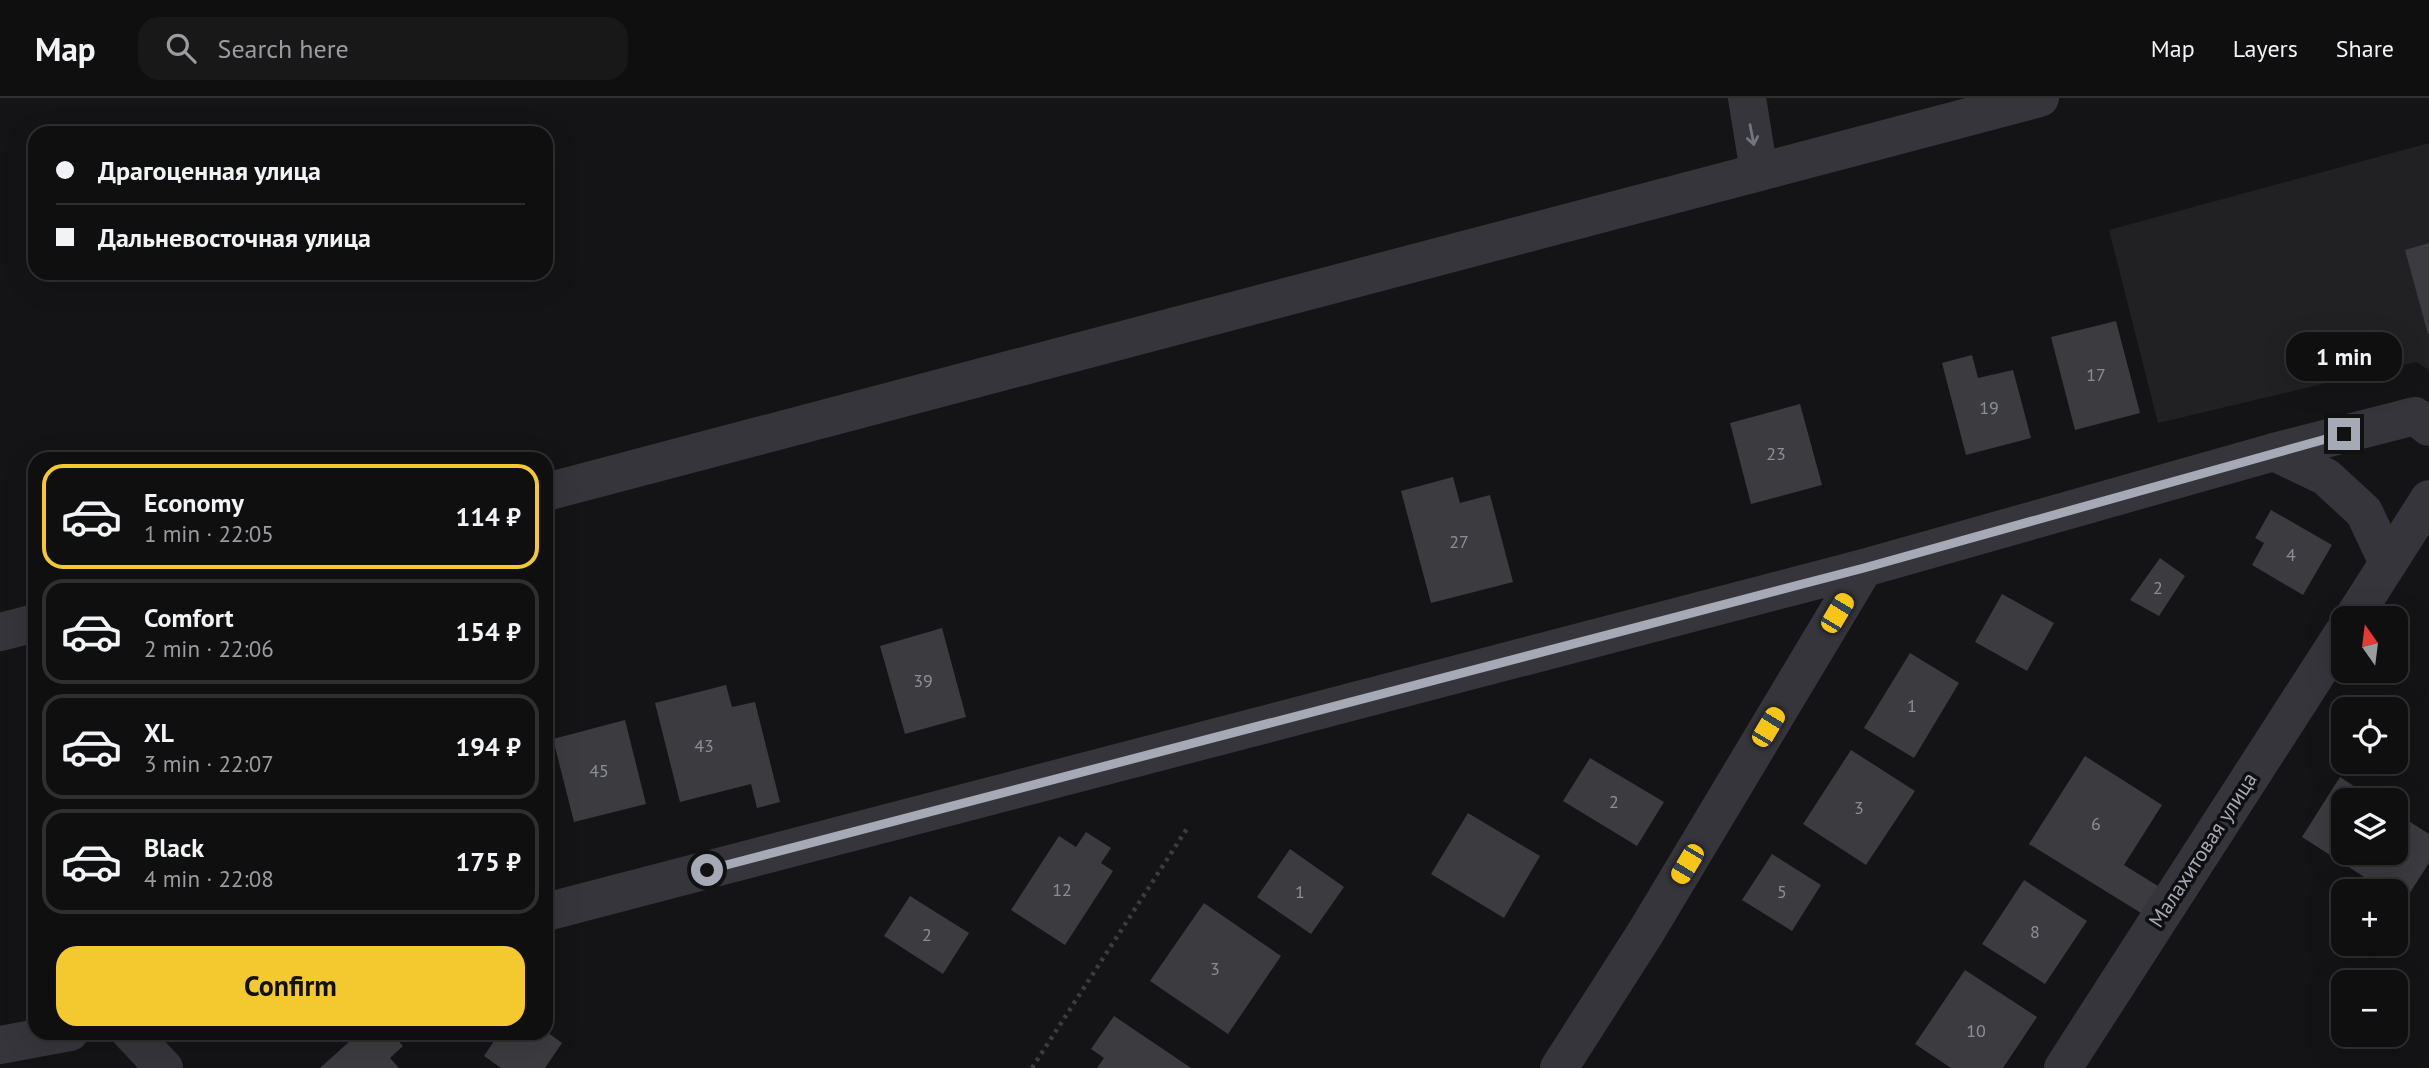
<!DOCTYPE html>
<meta charset="utf-8">
<style>
:root{--surface:#0f0f10;--page:#181819;--text:#f1f3f6;--muted:#9b9c9f;--line:#2f2f30;--accent:#f4c92f}
body{margin:0;font-family:"PT Sans",sans-serif;background:var(--page);color:var(--text);height:100vh;display:flex;flex-direction:column;font-size:26px;white-space:nowrap}
*{box-sizing:border-box;margin:0}
p{font-size:23px;color:var(--muted)}
.icon{flex:none;width:38px;height:38px;fill:none;stroke:currentColor;stroke-width:2;stroke-linecap:round;stroke-linejoin:round}
.map{position:relative;flex:1;overflow:hidden}
.drawer{position:absolute;left:28px;top:354px;width:525px;height:588px;display:flex;flex-direction:column;background:var(--surface);border-radius:21px;box-shadow:0 7px 28px #0002,0 0 0 2px var(--line)}
.drawer>*{flex:none}
.banner{position:absolute;left:28px;top:28px;width:525px;height:154px;border-radius:21px;box-shadow:0 7px 28px #0002,0 0 0 2px var(--line);display:grid;align-content:center;height:154px;padding:0 28px;background:var(--surface)}
.needle{width:46px;rotate:346deg}
.fabs{position:absolute;left:2331px;top:508px;display:grid;gap:14px}
.fabs a{display:grid;place-items:center;width:77px;height:77px;border-radius:14px;background:var(--surface);box-shadow:0 7px 28px #0002,0 0 0 2px var(--line);font-size:35px}
.end{position:absolute;width:32px;height:32px;margin:-16px;border:9px solid #a6a9b6;background:#111;box-shadow:0 0 0 4px #111}
.from{border-radius:50%}
.bubble{position:absolute;height:49px;border-radius:21px;background:var(--surface);box-shadow:0 7px 28px #0002,0 0 0 2px var(--line);font-size:23px;font-weight:600;line-height:49px;text-align:center}
.car{position:absolute;width:21px;height:42px;margin:-21px -10px;border-radius:9px;box-shadow:0 0 5px 2px #0007;background:linear-gradient(#f5c518 24%,#345 0 40%,#f5c518 0 76%,#345 0 86%,#f5c518 0)}
.banner b{display:flex;align-items:center;gap:24px;height:66px;font-size:26px}
.banner b+b{border-top:2px solid var(--line)}
.banner i{width:18px;height:18px;background:var(--text)}
ul{padding:12px 0 0;list-style:none}
li{display:flex;align-items:center;gap:21px;height:105px;margin:0 14px 10px;padding:0 14px;border:4px solid var(--line);border-radius:21px}
li div{flex:1}
li b{display:block;font-size:26px}
li em{font-style:normal;font-weight:600}
li.current{border-color:var(--accent)}
li>.icon{width:63px;height:63px;stroke-width:1.5}
.primary-button{display:flex;gap:14px;margin-top:auto;padding:14px 28px}
.primary-button a{flex:1;height:80px;border-radius:21px;background:var(--accent);color:#111;font-size:28px;font-weight:600;line-height:80px;text-align:center}
header{display:flex;align-items:center;gap:42px;box-sizing:border-box;height:98px;padding:0 35px;background:var(--surface);border-bottom:2px solid var(--line)}
header strong{font-size:33px}
nav{display:flex;gap:38px;margin-inline-start:auto;font-size:24px}
.search{width:490px;height:63px;background:var(--page);display:flex;align-items:center;gap:18px;box-sizing:border-box;padding:0 24px;border-radius:21px;color:var(--muted);font-size:26px}
.map>svg:first-child{display:block}
.built{fill:#212023}
.building{fill:#3c3c40}
.lines{fill:none;stroke-linecap:round;stroke-linejoin:round}
.path{stroke:#3b3c42;stroke-width:4.5;stroke-dasharray:3.5 5;stroke-linecap:butt}
.minor{stroke:#35353b;stroke-width:38}
.oneway{stroke:#73757f}
.route{stroke:#a6a9b6;stroke-width:9}
.labels{text-anchor:middle;stroke-width:7;stroke-linejoin:round;paint-order:stroke}
.number-label{font-size:18px;fill:#8c8e98}
.street-label{font-size:21px;fill:#a6a9b6;stroke:#0f0f11}
</style>
<header>
<strong>Map</strong>
<div class="search"><svg class="icon" aria-label="search" viewBox="0 0 24 24"><circle cx="10" cy="10" r="6"/><path d="M15 15l6 6"/></svg>Search here</div>
<nav><a>Map</a><a>Layers</a><a>Share</a></nav>
</header>
<div class="map">
<svg width="2429" height="970" viewBox="0 0 2429 970">
<rect width="100%" height="100%" fill="#141416"/>
<polygon class="built" points="2429,45 2429,272 2416,264 2158,325 2109,132"/>
<g class="building">
<polygon points="2429,145 2429,236 2428,236 2405,152"/>
<polygon points="2116,223 2140,315 2075,332 2051,239"/>
<polygon points="1972,257 1978,280 2013,272 2031,340 1966,357 1942,265"/>
<polygon points="1800,306 1822,387 1751,406 1730,325"/>
<polygon points="1453,379 1460,405 1490,397 1513,484 1431,505 1401,393"/>
<polygon points="2271,412 2332,447 2303,497 2252,467 2264,445 2255,440"/>
<polygon points="2160,460 2185,478 2159,518 2130,502"/>
<polygon points="2002,496 2054,525 2027,573 1975,544"/>
<polygon points="942,530 966,619 905,636 880,548"/>
<polygon points="1910,555 1959,585 1914,660 1864,630"/>
<polygon points="726,587 732,609 755,604 780,704 757,710 751,686 680,704 655,605"/>
<polygon points="625,622 646,706 574,724 553,641"/>
<polygon points="1851,652 1915,693 1866,767 1803,726"/>
<polygon points="2085,658 2162,707 2124,767 2158,788 2141,815 2029,746"/>
<polygon points="1590,660 1664,704 1637,748 1563,703"/>
<polygon points="2340,679 2375,702 2343,702 2343,754 2396,754 2396,715 2429,736 2429,765 2404,804 2396,799 2396,793 2386,793 2302,739"/>
<polygon points="1468,715 1540,758 1504,820 1431,776"/>
<polygon points="1086,734 1111,750 1101,765 1113,773 1065,847 1011,812 1059,738 1076,749"/>
<polygon points="1290,751 1344,789 1311,836 1257,799"/>
<polygon points="1772,756 1821,787 1792,833 1742,802"/>
<polygon points="2024,782 2087,823 2045,886 1982,846"/>
<polygon points="910,798 969,835 943,876 884,838"/>
<polygon points="1204,805 1281,858 1228,936 1150,883"/>
<polygon points="1965,872 2037,919 2003,970 1951,970 1915,946"/>
<polygon points="1114,918 1191,970 1097,970 1104,960 1091,951"/>
<polygon points="360,934 390,934 403,948 390,960 399,970 320,970"/>
<polygon points="500,934 547,934 562,945 545,970 501,970 484,958"/>
</g>
<g class="lines">
<polyline class="path" points="1032,970 1188,729"/>
<g class="minor">
<polyline points="1747,0 1759,74"/>
<polyline points="2274,354 2326,379 2364,414 2388,465"/>
<polyline points="546,394 2040,0"/>
<polyline points="2353,520 2429,401"/>
<polyline points="0,534 35,525"/>
<polyline points="546,814 1864,470 2274,354 2415,318 2429,329"/>
<polyline points="130,934 164,970"/>
<polyline points="0,947 70,934"/>
<polyline points="1559,970 1646,834 1864,470"/>
<polyline points="2063,970 2343,535"/>
</g>
</g>
<defs><path id="oneway-shaft" d="M-6 0H5M1.5-3L5.5 0L1.5 3" fill="none" stroke-width="1.6" stroke-linecap="round" stroke-linejoin="round" transform="scale(1.75)"/></defs>
<use class="oneway" href="#oneway-shaft" transform="translate(1752 37) rotate(79)"/>
<g class="lines">
<polyline class="route" points="707,772 1864,470 2344,336"/>
</g>
<g class="labels">
<g class="number-label">
<text x="2096" y="283">17</text>
<text x="1989" y="316">19</text>
<text x="1776" y="362">23</text>
<text x="1459" y="450">27</text>
<text x="2291" y="463">4</text>
<text x="2158" y="496">2</text>
<text x="923" y="589">39</text>
<text x="1912" y="614">1</text>
<text x="704" y="654">43</text>
<text x="599" y="679">45</text>
<text x="1614" y="710">2</text>
<text x="1859" y="716">3</text>
<text x="2096" y="732">6</text>
<text x="1062" y="798">12</text>
<text x="1300" y="800">1</text>
<text x="1782" y="800">5</text>
<text x="2035" y="840">8</text>
<text x="927" y="843">2</text>
<text x="1215" y="877">3</text>
<text x="1976" y="939">10</text>
</g>
<g class="street-label">
<text transform="translate(2203 752) rotate(-57)" y="7">Малахитовая улица</text>
</g>
</g>
</svg>
<div class="fabs">
<a><svg class="needle" viewBox="-14 -14 28 28"><path d="M0-13l5 13h-10z" fill="#e53935"/><path d="M0 13l5-13h-10z" fill="#9b9c9f"/></svg></a>
<a><svg class="icon" aria-label="locate" viewBox="0 0 24 24"><circle cx="12" cy="12" r="6"/><path d="M12 2v4M12 18v4M2 12h4M18 12h4"/></svg></a>
<a><svg class="icon" aria-label="layers" viewBox="0 0 24 24"><path d="M12 4l9 5-9 5-9-5zM3 14l9 5 9-5"/></svg></a>
<a>+</a>
<a>−</a>
</div>
<i class="end from" style="left:707px;top:772px"></i>
<i class="end" style="left:2344px;top:336px"></i>
<div class="bubble" style="left:2286px;top:234px;width:116px">1 min</div>
<i class="car" style="left:1837px;top:515px;rotate:31deg"></i>
<i class="car" style="left:1768px;top:629px;rotate:31deg"></i>
<i class="car" style="left:1687px;top:766px;rotate:211deg"></i>
<div class="banner">
<b><i class="from"></i>Драгоценная улица</b>
<b><i></i>Дальневосточная улица</b>
</div>
<section class="drawer">
<ul>
<li class="current"><svg class="icon" aria-label="car" viewBox="0 0 24 24"><path d="M5 17H2v-5l4-1 3-4h7l3 4 3 1v5h-3M9 17h6M6 11h13"/><circle cx="7" cy="17" r="2"/><circle cx="17" cy="17" r="2"/></svg><div><b>Economy</b><p>1 min · 22:05</p></div><em>114 ₽</em></li>
<li><svg class="icon" aria-label="car" viewBox="0 0 24 24"><path d="M5 17H2v-5l4-1 3-4h7l3 4 3 1v5h-3M9 17h6M6 11h13"/><circle cx="7" cy="17" r="2"/><circle cx="17" cy="17" r="2"/></svg><div><b>Comfort</b><p>2 min · 22:06</p></div><em>154 ₽</em></li>
<li><svg class="icon" aria-label="car" viewBox="0 0 24 24"><path d="M5 17H2v-5l4-1 3-4h7l3 4 3 1v5h-3M9 17h6M6 11h13"/><circle cx="7" cy="17" r="2"/><circle cx="17" cy="17" r="2"/></svg><div><b>XL</b><p>3 min · 22:07</p></div><em>194 ₽</em></li>
<li><svg class="icon" aria-label="car" viewBox="0 0 24 24"><path d="M5 17H2v-5l4-1 3-4h7l3 4 3 1v5h-3M9 17h6M6 11h13"/><circle cx="7" cy="17" r="2"/><circle cx="17" cy="17" r="2"/></svg><div><b>Black</b><p>4 min · 22:08</p></div><em>175 ₽</em></li>
</ul>
<div class="primary-button"><a>Confirm</a></div>
</section>
</div>
